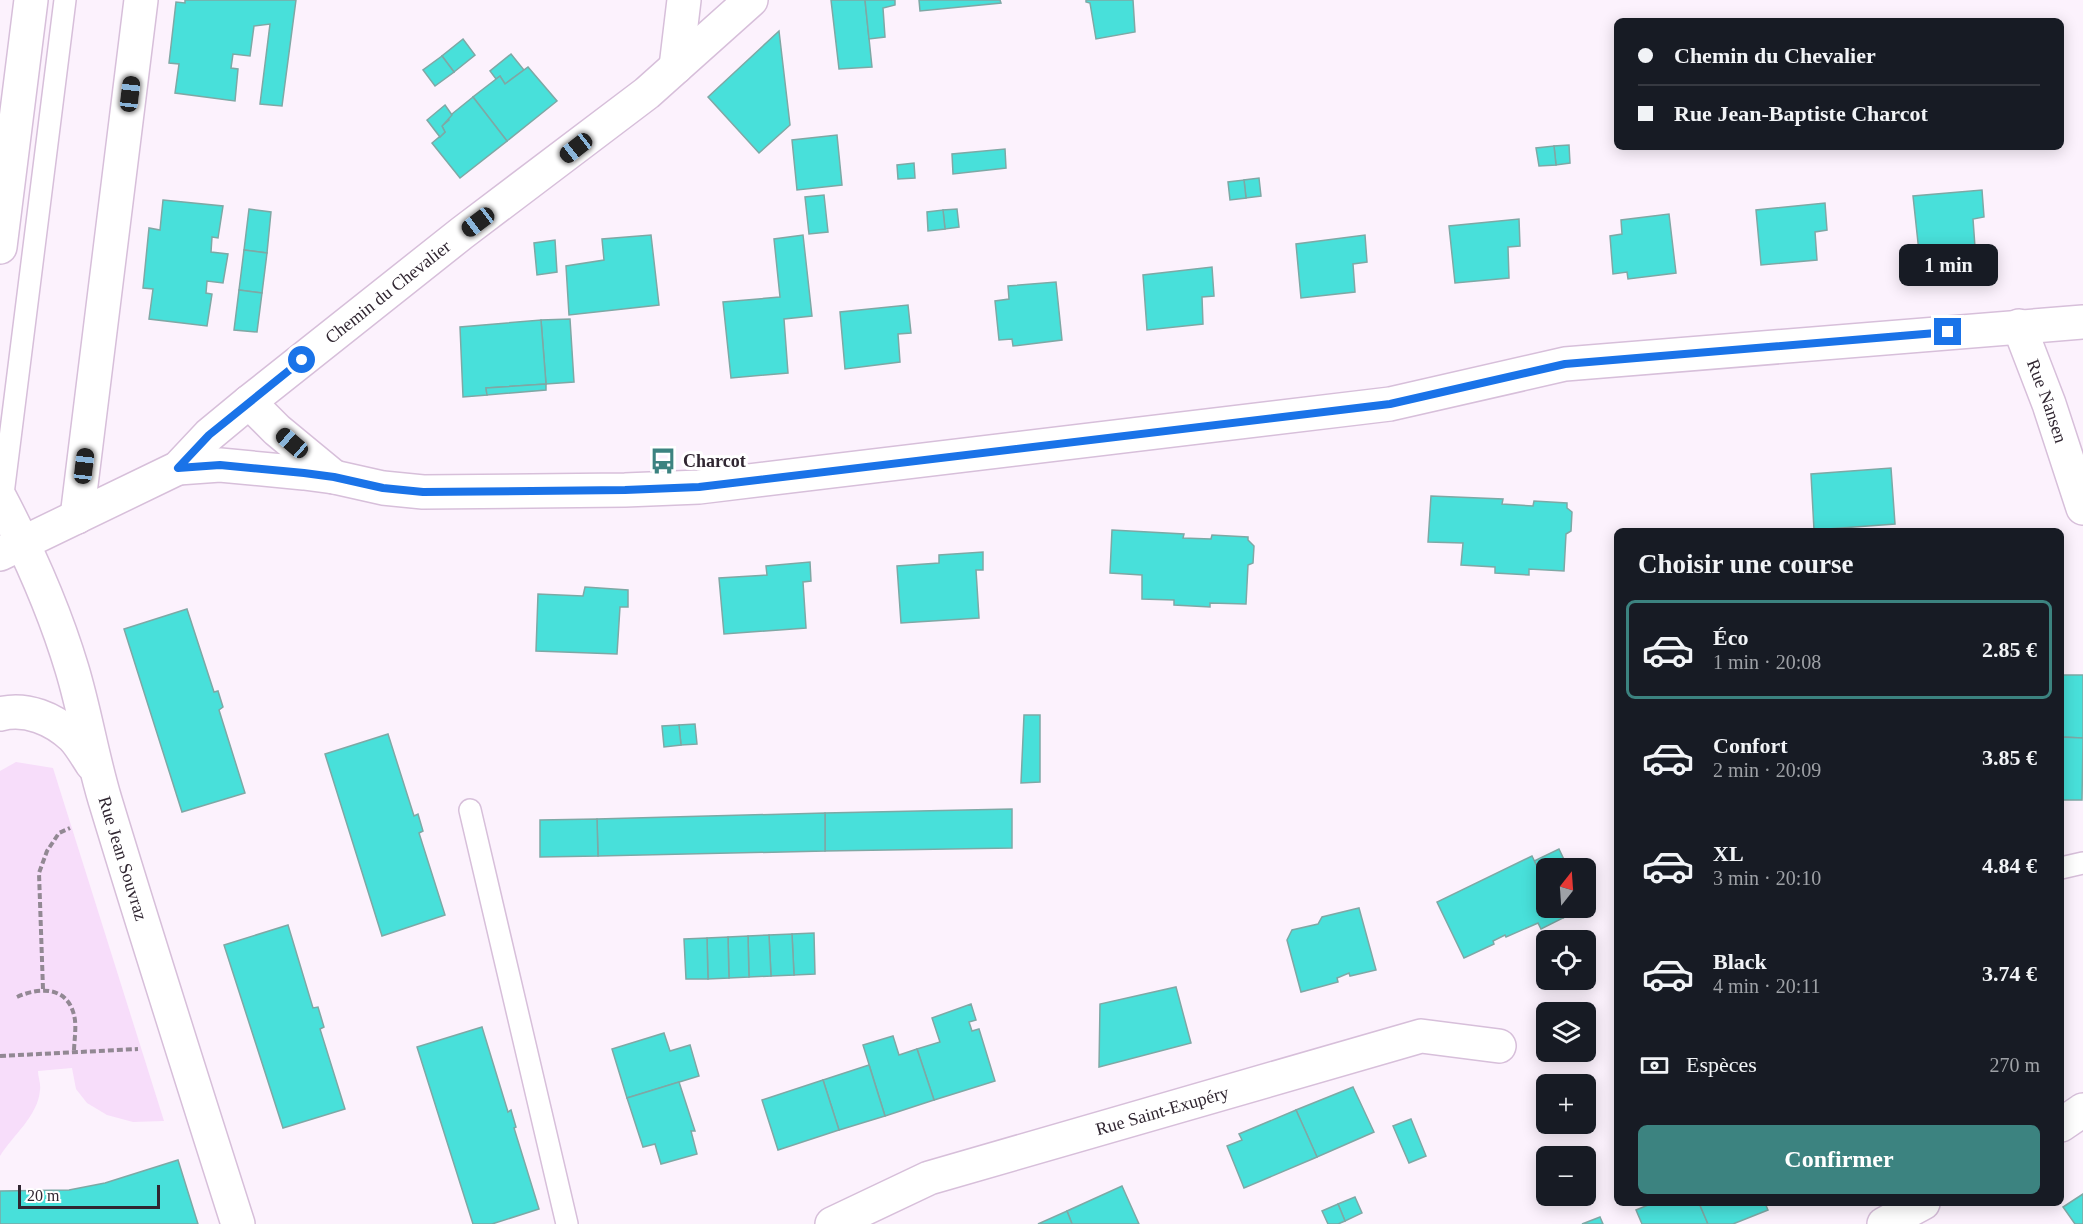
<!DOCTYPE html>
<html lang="fr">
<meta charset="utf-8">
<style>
:root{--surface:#171b24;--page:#242831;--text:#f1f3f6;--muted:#9ea1a6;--line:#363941;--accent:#3c8380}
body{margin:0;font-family:"Times New Roman",serif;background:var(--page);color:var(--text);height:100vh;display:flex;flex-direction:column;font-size:22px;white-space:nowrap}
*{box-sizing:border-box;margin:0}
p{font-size:20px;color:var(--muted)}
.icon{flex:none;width:33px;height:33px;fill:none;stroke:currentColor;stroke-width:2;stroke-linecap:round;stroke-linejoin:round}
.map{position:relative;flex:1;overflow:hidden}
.panel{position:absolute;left:1614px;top:528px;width:450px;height:678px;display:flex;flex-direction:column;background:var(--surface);border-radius:9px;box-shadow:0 3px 15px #0003}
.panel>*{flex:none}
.hud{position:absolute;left:1614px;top:18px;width:450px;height:132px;border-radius:9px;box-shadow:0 3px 15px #0003;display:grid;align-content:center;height:132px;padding:0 24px;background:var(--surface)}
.needle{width:39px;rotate:17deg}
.buttons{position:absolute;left:1536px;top:858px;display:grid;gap:12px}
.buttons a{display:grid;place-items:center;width:60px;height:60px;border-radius:9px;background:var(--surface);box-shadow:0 3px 15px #0003;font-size:30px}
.scale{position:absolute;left:18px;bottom:15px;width:142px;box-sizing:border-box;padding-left:6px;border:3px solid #302631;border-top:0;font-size:16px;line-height:21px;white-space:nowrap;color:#302631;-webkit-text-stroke:4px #fff;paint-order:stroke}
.end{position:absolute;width:27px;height:27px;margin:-14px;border:8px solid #1a73e8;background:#fff;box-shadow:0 0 0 3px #fff}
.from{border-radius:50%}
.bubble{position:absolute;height:42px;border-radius:9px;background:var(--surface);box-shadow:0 3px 15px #0003;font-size:20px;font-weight:700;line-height:42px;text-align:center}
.car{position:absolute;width:18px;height:36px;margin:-18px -9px;border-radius:8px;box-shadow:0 0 4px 2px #0007;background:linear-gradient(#222 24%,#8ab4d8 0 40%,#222 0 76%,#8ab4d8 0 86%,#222 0)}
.hud b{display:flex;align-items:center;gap:21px;height:57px;font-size:22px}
.hud b+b{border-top:2px solid var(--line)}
.hud i{width:15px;height:15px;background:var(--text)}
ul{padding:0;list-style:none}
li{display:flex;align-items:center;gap:18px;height:99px;margin:0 12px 9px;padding:0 12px;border:3px solid transparent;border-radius:9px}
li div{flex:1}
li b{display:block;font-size:22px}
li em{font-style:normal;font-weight:700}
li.selected{border-color:var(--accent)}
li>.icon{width:54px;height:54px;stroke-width:1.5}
h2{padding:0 24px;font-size:27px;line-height:72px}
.pay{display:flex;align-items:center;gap:15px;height:66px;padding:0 24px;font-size:22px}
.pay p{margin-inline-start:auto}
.primary-button{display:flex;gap:12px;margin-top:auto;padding:12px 24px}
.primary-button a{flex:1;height:69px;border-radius:9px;background:var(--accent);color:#fff;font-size:24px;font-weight:700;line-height:69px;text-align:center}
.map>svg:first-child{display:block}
.green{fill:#f7ddfa}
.building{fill:#48e0da;stroke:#7ea8a5;stroke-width:1.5}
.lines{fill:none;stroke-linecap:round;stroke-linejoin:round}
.service-casing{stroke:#d7bfda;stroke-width:24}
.minor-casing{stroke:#d7bfda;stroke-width:36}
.secondary-casing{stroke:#d7bfda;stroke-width:36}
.path{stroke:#928893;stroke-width:4;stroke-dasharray:6 3;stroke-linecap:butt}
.service{stroke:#fff;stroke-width:21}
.minor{stroke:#fff;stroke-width:33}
.secondary{stroke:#fff;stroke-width:33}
.route{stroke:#1a73e8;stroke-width:8}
.labels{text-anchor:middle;stroke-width:6;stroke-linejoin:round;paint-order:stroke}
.street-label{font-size:18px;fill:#302631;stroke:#fff}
.poi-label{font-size:18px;font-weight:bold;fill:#302631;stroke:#fff;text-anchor:start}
</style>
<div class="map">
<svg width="2083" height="1224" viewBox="0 0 2083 1224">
<rect width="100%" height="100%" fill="#fcf2fd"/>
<path class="green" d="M16,762L53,768L164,1121L133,1122L107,1115L87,1103L76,1089L72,1068L38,1071C38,1077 41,1084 40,1090C38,1116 13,1135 0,1156V771Z"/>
<g class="building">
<polygon points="185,0 296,0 282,106 260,104 270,24 254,26 250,56 233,54 231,68 238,69 235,101 175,93 179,64 169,63 176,2 185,3"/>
<polygon points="831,0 865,0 872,67 839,69"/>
<polygon points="865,0 895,0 895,5 883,8 885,37 869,39"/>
<polygon points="919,0 1000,0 1001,3 920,11"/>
<polygon points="1086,0 1133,0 1135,32 1096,39 1090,3 1086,2"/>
<polygon points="779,31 790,125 759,153 708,97"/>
<polygon points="463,39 475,55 454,72 442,56"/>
<polygon points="511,54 524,70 505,84 500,76 496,79 490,71"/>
<polygon points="442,56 454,72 435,86 423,70"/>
<polygon points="528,67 557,101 507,141 473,97 500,76 505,84"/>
<polygon points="473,97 507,141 460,178 432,143 445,132 442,126 449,120 447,118"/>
<polygon points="445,105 452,115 442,126 445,132 440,137 427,120"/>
<polygon points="837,135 842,185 797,190 792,140"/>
<polygon points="1569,145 1570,163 1556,165 1554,146"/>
<polygon points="1554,146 1556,165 1539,166 1536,148"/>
<polygon points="1005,149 1006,168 953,174 952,154"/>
<polygon points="914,163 915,178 898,179 897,165"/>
<polygon points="1259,178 1261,196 1246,198 1244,180"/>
<polygon points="1244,180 1246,198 1230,200 1228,182"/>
<polygon points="1982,190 1984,217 1973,219 1975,247 1919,252 1913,196"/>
<polygon points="824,195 828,232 809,234 805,197"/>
<polygon points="163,200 223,206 218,238 212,237 211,252 228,254 223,283 207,281 206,293 212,294 207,326 149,319 153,289 143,288 149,228 160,230"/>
<polygon points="1825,203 1827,230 1815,232 1817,260 1761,265 1756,210"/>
<polygon points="249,209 271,212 267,253 244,250"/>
<polygon points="957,209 959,227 945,229 943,210"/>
<polygon points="943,210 945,229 928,231 927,212"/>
<polygon points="1669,214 1676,273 1628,279 1627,272 1613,274 1610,236 1622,234 1621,220"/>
<polygon points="1519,219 1520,246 1508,247 1509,278 1455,283 1449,226"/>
<polygon points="651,235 659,305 569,315 566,266 604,260 602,239"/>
<polygon points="803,235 812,316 784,319 788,373 731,378 723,302 780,297 774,239"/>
<polygon points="1365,235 1367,262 1353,264 1355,292 1301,298 1296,244"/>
<polygon points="555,240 557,272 537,275 534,243"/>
<polygon points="244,250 267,253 262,293 239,290"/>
<polygon points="1212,267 1214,296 1202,297 1203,324 1147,330 1143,275"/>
<polygon points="1056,282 1062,340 1013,346 1012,339 999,340 995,301 1009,299 1008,286"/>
<polygon points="239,290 262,293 257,332 234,330"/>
<polygon points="908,305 911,333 898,334 900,362 845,369 840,312"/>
<polygon points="570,319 574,382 546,384 541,320"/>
<polygon points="541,320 546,384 486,388 487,395 463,397 460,327"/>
<polygon points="546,384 546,390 487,395 486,388"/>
<polygon points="1891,468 1895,524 1814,530 1811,474"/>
<polygon points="1431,496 1503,499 1502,504 1533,506 1534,501 1567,503 1567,508 1572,512 1571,531 1566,534 1564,571 1529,569 1529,575 1495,573 1495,567 1461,565 1463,543 1428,542"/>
<polygon points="1112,530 1184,534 1183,538 1211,539 1212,535 1248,537 1248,540 1254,546 1253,563 1248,565 1246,604 1210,603 1210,607 1174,605 1174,600 1142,599 1142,575 1110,573"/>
<polygon points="983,552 983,570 976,570 979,618 901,623 897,566 939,563 939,555"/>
<polygon points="810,562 811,581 803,582 806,628 724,634 719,578 767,575 766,566"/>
<polygon points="585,587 628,590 628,607 620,607 617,654 536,651 538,594 583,596"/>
<polygon points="187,609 214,692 218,691 223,707 219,710 245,793 182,812 124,629"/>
<polygon points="2061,675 2083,675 2083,738 2061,737"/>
<polygon points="1024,715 1040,715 1040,782 1021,783"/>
<polygon points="695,724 697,744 681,745 679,725"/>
<polygon points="679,725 681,745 664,747 662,726"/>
<polygon points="388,734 414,816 418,814 423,831 419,833 445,915 382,936 325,754"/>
<polygon points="2061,737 2083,738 2082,800 2061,800"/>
<polygon points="1012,809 1012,848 825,851 825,813"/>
<polygon points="825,813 825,851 598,856 597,819"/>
<polygon points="597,819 598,856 540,857 540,820"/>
<polygon points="1559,849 1568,868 1546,868 1546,885 1534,861"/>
<polygon points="1532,856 1546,885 1546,908 1558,908 1563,918 1541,929 1538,923 1506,937 1505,935 1493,941 1494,944 1464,958 1437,902"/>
<polygon points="1586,905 1587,907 1563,918 1558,908 1586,908"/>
<polygon points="1359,908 1376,970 1350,976 1349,973 1337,978 1338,982 1301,992 1287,940 1292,930 1318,924 1322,917"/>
<polygon points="288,925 313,1008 318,1007 324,1027 320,1029 345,1109 283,1128 224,945"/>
<polygon points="814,933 815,974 794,975 792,934"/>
<polygon points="792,934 794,975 771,976 769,935"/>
<polygon points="769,935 771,976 749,977 748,936"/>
<polygon points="748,936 749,977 729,978 728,937"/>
<polygon points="728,937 729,978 708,979 707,938"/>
<polygon points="707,938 708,979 686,979 684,939"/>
<polygon points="1176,987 1191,1043 1099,1067 1100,1004"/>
<polygon points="971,1004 976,1020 969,1022 972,1031 979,1029 995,1081 934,1100 917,1049 940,1042 932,1018"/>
<polygon points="482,1027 508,1112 511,1110 516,1127 514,1128 539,1209 492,1224 473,1224 417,1047"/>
<polygon points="664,1033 670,1051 690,1045 699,1076 627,1098 612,1049"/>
<polygon points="893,1036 899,1055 917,1049 934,1100 885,1116 863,1045"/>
<polygon points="869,1065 885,1116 839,1130 823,1080"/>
<polygon points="823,1080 839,1130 778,1150 762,1100"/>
<polygon points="679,1082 695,1131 691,1131 697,1154 661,1164 655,1144 643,1147 627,1098"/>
<polygon points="1353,1087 1374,1132 1317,1157 1296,1110"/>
<polygon points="1296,1110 1317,1157 1244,1188 1227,1146 1242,1140 1239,1134"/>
<polygon points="1411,1119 1426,1156 1409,1163 1393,1126"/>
<polygon points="178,1160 198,1224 0,1224 0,1191 69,1190 105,1183"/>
<polygon points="1122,1186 1139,1224 1072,1224 1067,1211"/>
<polygon points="2083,1194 2083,1224 2075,1224 2063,1207"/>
<polygon points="1355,1197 1362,1213 1345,1221 1338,1204"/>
<polygon points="1653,1203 1699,1203 1708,1224 1642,1224 1636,1210"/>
<polygon points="1699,1203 1765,1203 1768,1210 1733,1224 1708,1224"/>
<polygon points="1338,1204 1345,1221 1338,1224 1328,1224 1322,1211"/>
<polygon points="1067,1211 1072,1224 1038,1224"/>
<polygon points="1600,1217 1603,1224 1582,1224"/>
</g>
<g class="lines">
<g class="service-casing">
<g id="service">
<polyline points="1,510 65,0"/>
<polyline points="470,810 567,1224"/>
<polyline points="2061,868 2083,863"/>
</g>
</g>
<g class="minor-casing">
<g id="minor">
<polyline points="676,67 684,0"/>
<path id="s1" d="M2019,326L2049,404L2083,508"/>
<polyline points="249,402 277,430 334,477"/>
<polyline points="178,468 220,465 304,473 334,477 383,488 423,492 625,490 699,487 1390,404 1565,364 2083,322"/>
<polyline points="77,517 141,0"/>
<path id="s2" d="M0,554L178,468L209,435L249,402L462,233L647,93L751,0"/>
<polyline points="2061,1125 2083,1110"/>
<path id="s3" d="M832,1224L929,1178L1421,1036L1499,1046"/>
<polyline points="1884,1224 1923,1203"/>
</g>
</g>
<g class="secondary-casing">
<g id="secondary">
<polyline points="0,247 31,0"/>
<path id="s4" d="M0,498C29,553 54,609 72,669C85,712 92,757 105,800C148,942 193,1083 238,1224"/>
<path d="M0,714C26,707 54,719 73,737C80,744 86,755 92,764"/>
</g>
</g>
<g class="path">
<polyline points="43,989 39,873 47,851 59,833 70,828"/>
<path d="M17,997C39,987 67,986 74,1015C77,1026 74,1041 74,1052"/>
<polyline points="0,1056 138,1049"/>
</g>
<use href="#service" class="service"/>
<use href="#minor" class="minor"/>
<use href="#secondary" class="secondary"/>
</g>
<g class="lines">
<polyline class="route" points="302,360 209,435 178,468 220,465 304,473 334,477 383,488 423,492 625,490 699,487 1390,404 1565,364 1948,332"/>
</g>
<defs>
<g id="bus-bare" transform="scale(2.07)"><path d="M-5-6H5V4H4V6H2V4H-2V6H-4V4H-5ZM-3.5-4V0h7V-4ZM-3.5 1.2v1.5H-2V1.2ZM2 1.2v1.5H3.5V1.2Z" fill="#3c8380" stroke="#fff" stroke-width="2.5" paint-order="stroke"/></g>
</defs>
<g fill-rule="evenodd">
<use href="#bus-bare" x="663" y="461"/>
</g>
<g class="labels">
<g class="street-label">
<text dy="6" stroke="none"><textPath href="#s2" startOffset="472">Chemin du Chevalier</textPath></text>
<text dy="6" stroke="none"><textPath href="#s1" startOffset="80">Rue Nansen</textPath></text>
<text dy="6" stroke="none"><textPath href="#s4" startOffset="382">Rue Jean Souvraz</textPath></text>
<text dy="6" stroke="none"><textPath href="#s3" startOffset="350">Rue Saint-Exupéry</textPath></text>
</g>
<g class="poi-label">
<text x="683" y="467">Charcot</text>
</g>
</g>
</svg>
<div class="buttons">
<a><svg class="needle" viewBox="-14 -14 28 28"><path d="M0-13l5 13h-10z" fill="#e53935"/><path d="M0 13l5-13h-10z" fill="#9ea1a6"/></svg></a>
<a><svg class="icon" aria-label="locate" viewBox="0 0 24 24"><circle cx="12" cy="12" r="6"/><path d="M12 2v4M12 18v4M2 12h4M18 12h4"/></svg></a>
<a><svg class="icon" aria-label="layers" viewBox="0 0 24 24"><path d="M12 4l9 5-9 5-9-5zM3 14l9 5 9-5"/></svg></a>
<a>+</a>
<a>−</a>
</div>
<div class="scale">20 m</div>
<i class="end from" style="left:302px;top:360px"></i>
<i class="end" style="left:1948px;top:332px"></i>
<div class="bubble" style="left:1899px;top:244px;width:99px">1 min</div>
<i class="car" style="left:130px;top:94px;rotate:7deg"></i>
<i class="car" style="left:576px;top:148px;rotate:232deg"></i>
<i class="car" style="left:478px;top:222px;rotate:233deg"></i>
<i class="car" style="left:292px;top:443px;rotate:311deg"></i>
<i class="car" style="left:84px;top:466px;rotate:7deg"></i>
<div class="hud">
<b><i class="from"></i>Chemin du Chevalier</b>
<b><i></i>Rue Jean-Baptiste Charcot</b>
</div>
<section class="panel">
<h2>Choisir une course</h2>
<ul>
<li class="selected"><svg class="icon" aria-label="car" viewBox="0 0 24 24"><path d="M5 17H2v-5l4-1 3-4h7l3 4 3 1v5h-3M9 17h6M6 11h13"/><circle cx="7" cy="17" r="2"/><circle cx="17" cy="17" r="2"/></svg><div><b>Éco</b><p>1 min · 20:08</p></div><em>2.85 €</em></li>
<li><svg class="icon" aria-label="car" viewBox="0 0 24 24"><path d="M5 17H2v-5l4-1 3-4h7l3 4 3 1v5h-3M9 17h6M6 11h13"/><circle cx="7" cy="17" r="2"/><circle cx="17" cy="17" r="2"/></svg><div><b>Confort</b><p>2 min · 20:09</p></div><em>3.85 €</em></li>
<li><svg class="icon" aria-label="car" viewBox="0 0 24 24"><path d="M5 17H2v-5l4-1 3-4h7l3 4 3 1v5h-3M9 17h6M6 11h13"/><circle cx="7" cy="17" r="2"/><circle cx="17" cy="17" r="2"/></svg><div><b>XL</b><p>3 min · 20:10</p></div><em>4.84 €</em></li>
<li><svg class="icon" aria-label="car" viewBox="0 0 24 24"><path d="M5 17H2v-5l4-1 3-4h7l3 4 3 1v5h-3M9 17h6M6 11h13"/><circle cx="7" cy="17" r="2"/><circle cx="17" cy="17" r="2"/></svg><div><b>Black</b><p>4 min · 20:11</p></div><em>3.74 €</em></li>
</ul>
<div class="pay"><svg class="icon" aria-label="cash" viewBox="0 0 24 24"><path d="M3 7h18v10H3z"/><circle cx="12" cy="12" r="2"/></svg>Espèces<p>270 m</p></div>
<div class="primary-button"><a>Confirmer</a></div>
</section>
</div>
